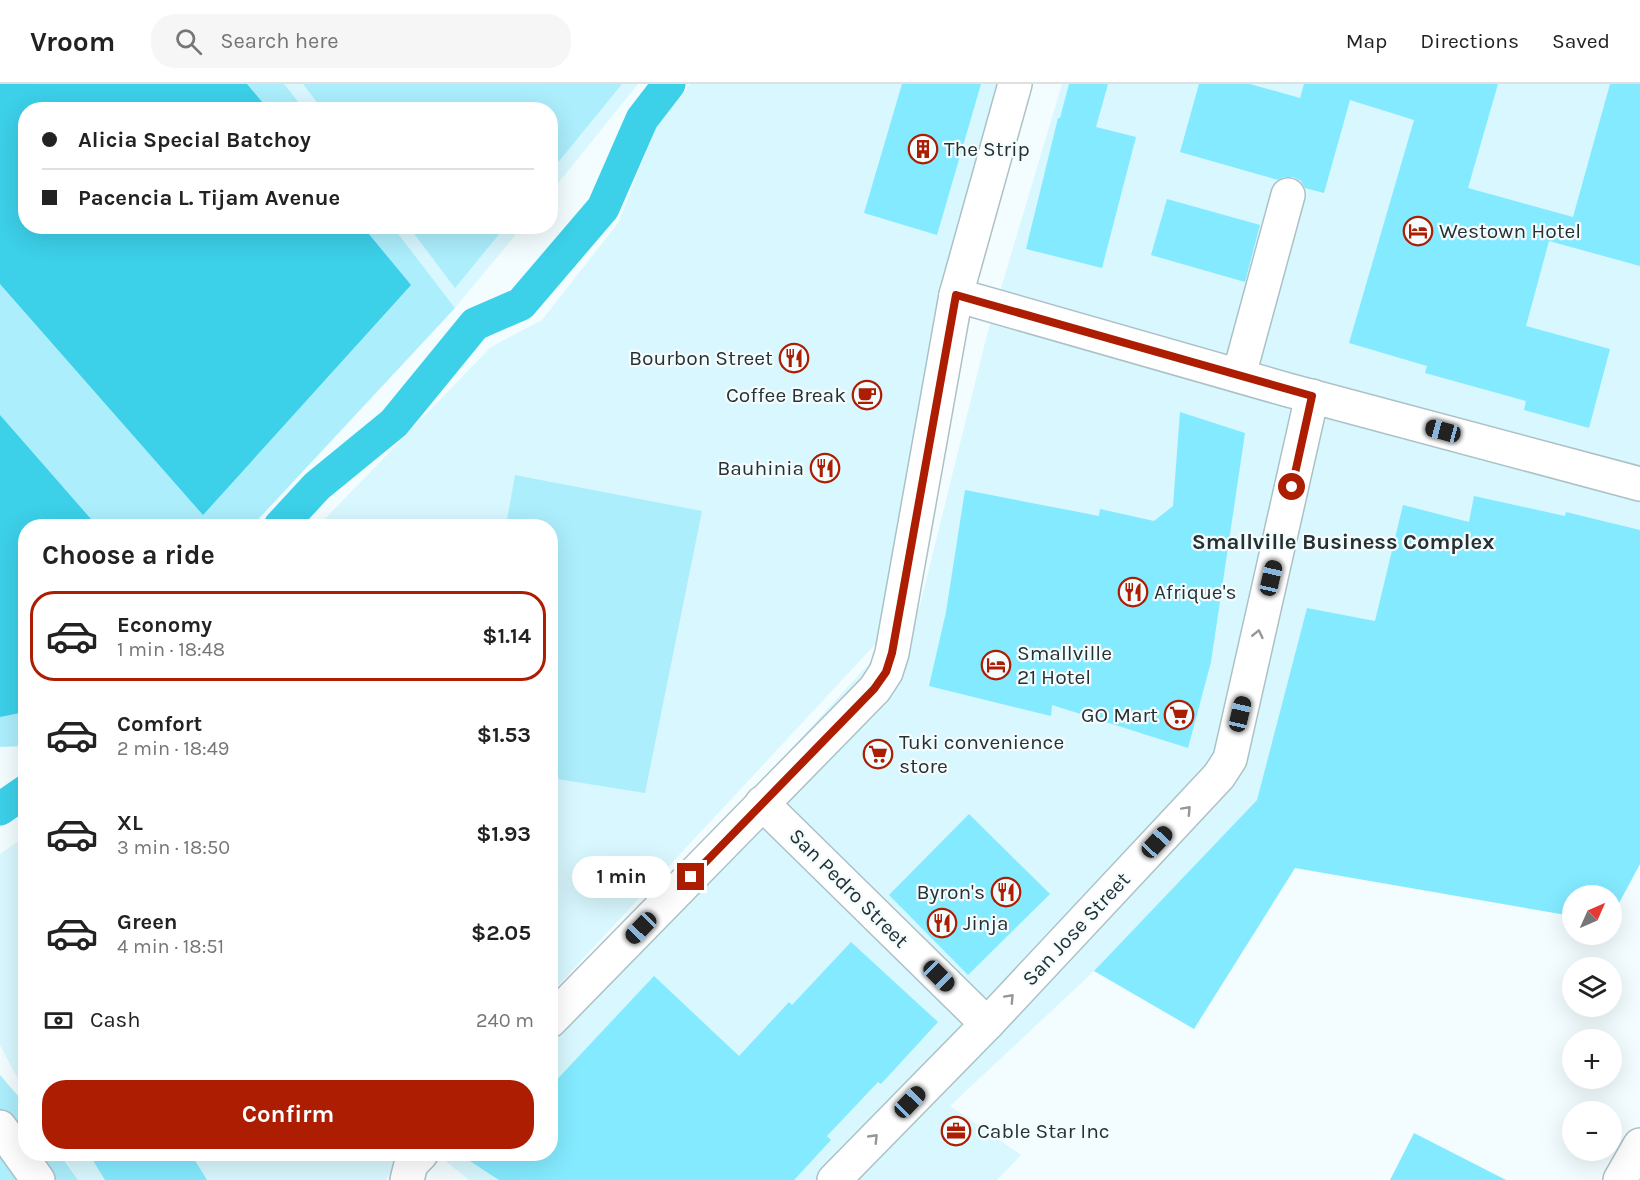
<!DOCTYPE html>
<meta charset="utf-8">
<style>
:root{--surface:#fff;--page:#f6f6f6;--text:#222;--muted:#767676;--line:#e0e0e0;--accent:#ac1d02}
body{margin:0;font-family:Karla,sans-serif;background:var(--page);color:var(--text);height:100vh;display:flex;flex-direction:column;font-size:22px;white-space:nowrap}
*{box-sizing:border-box;margin:0}
p{font-size:20px;color:var(--muted)}
.icon{flex:none;width:33px;height:33px;fill:none;stroke:currentColor;stroke-width:2;stroke-linecap:round;stroke-linejoin:round}
.map{position:relative;flex:1;overflow:hidden}
.side{position:absolute;left:18px;top:435px;width:540px;height:642px;display:flex;flex-direction:column;background:var(--surface);border-radius:24px;box-shadow:0 6px 24px #0002}
.side>*{flex:none}
.banner{position:absolute;left:18px;top:18px;width:540px;height:132px;border-radius:24px;box-shadow:0 6px 24px #0002;display:grid;align-content:center;height:132px;padding:0 24px;background:var(--surface)}
.needle{width:39px;rotate:45deg}
.controls{position:absolute;left:1562px;top:801px;display:grid;gap:12px}
.controls a{display:grid;place-items:center;width:60px;height:60px;border-radius:50%;background:var(--surface);box-shadow:0 6px 24px #0002;font-size:30px}
.end{position:absolute;width:27px;height:27px;margin:-14px;border:8px solid #ac1d02;background:#fff;box-shadow:0 0 0 3px #fff}
.from{border-radius:50%}
.bubble{position:absolute;height:42px;border-radius:21px;background:var(--surface);box-shadow:0 6px 24px #0002;font-size:20px;font-weight:700;line-height:42px;text-align:center}
.car{position:absolute;width:18px;height:36px;margin:-18px -9px;border-radius:8px;box-shadow:0 0 4px 2px #0007;background:linear-gradient(#222 24%,#8ab4d8 0 40%,#222 0 76%,#8ab4d8 0 86%,#222 0)}
.banner b{display:flex;align-items:center;gap:21px;height:57px;font-size:22px}
.banner b+b{border-top:2px solid var(--line)}
.banner i{width:15px;height:15px;background:var(--text)}
ul{padding:0;list-style:none}
li{display:flex;align-items:center;gap:18px;height:90px;margin:0 12px 9px;padding:0 12px;border:3px solid transparent;border-radius:24px}
li div{flex:1}
li b{display:block;font-size:22px}
li em{font-style:normal;font-weight:700}
li.current{border-color:var(--accent)}
li>.icon{width:54px;height:54px;stroke-width:1.5}
h2{padding:0 24px;font-size:27px;line-height:72px}
.pay{display:flex;align-items:center;gap:15px;height:66px;padding:0 24px;font-size:22px}
.pay p{margin-inline-start:auto}
.button{display:flex;gap:12px;margin-top:auto;padding:12px 24px}
.button a{flex:1;height:69px;border-radius:24px;background:var(--accent);color:#fff;font-size:24px;font-weight:700;line-height:69px;text-align:center}
header{display:flex;align-items:center;gap:36px;box-sizing:border-box;height:84px;padding:0 30px;background:var(--surface);border-bottom:2px solid var(--line)}
header strong{font-size:28px}
nav{display:flex;gap:33px;margin-inline-start:auto;font-size:21px}
.search{width:420px;height:54px;background:var(--page);display:flex;align-items:center;gap:15px;box-sizing:border-box;padding:0 21px;border-radius:24px;color:var(--muted);font-size:22px}
.map>svg:first-child{display:block}
.built{fill:#d8f7fe}
.green{fill:#aceefc}
.water{fill:#3cd0e9}
.lines{fill:none;stroke-linecap:round;stroke-linejoin:round}
.canal{stroke:#3cd0e9;stroke-width:33}
.building{fill:#84eaff}
.street-casing{stroke:#acc1c6;stroke-width:36}
.secondary-casing{stroke:#acc1c6;stroke-width:36}
.highway-casing{stroke:#acc1c6;stroke-width:36}
.street{stroke:#fff;stroke-width:33}
.secondary{stroke:#fff;stroke-width:33}
.highway{stroke:#fff;stroke-width:33}
.oneway{stroke:#949898}
.route{stroke:#ac1d02;stroke-width:8}
.labels{text-anchor:middle;stroke-width:4.5;stroke-linejoin:round;paint-order:stroke}
.poi-label{font-size:21px;fill:#283132;stroke:#f3fcfe;text-anchor:start}
.street-label{font-size:21px;fill:#283132;stroke:#f3fcfe}
.neighbourhood-label{font-size:22px;font-weight:bold;fill:#283132;stroke:#f3fcfe}
</style>
<header>
<strong>Vroom</strong>
<div class="search"><svg class="icon" aria-label="search" viewBox="0 0 24 24"><circle cx="10" cy="10" r="6"/><path d="M15 15l6 6"/></svg>Search here</div>
<nav><a>Map</a><a>Directions</a><a>Saved</a></nav>
</header>
<div class="map">
<svg width="1640" height="1096" viewBox="0 0 1640 1096">
<rect width="100%" height="100%" fill="#f3fcfe"/>
<g class="built">
<polygon points="284,0 638,0 551,108 550,26 304,25"/>
<polygon points="690,0 999,0 880,555 551,909 550,442 318,442 491,263 542,236 618,139 655,45"/>
<polygon points="1062,0 1640,0 1640,589 1307,524 1257,716 1094,887 950,1022 1021,1071 997,1096 469,1096 437,1070 550,1070 551,928 919,525 987,251"/>
<polygon points="393,143 522,143 455,224"/>
<polygon points="25,753 25,1008 0,961 0,770"/>
<polygon points="62,1070 405,1070 385,1096 78,1096"/>
</g>
<g class="green">
<polygon points="0,0 284,0 304,25 26,26 26,142 393,143 455,224 252,442 26,442 25,662 0,663"/>
<polygon points="303,0 622,0 551,87 550,26 322,25"/>
<polygon points="409,143 505,143 455,204"/>
<polygon points="515,391 702,427 645,709 551,694 550,442 506,442"/>
<polygon points="0,991 25,1020 26,1070 60,1070 78,1096 0,1096"/>
</g>
<g class="water">
<polygon points="0,0 247,0 268,25 26,26 26,142 363,143 411,201 203,431 0,200"/>
<polygon points="0,331 97,442 26,442 25,628 0,633"/>
</g>
<g class="lines">
<g class="canal">
<polyline points="280,442 317,402 394,339 475,240 521,220 603,124 642,35 669,0"/>
<polyline points="0,725 26,707"/>
</g>
</g>
<g class="building">
<polygon points="902,0 981,0 937,151 864,129"/>
<polygon points="1069,0 1108,0 1096,43 1136,53 1102,184 1026,165 1058,34 1060,34"/>
<polygon points="1199,0 1250,0 1300,14 1304,0 1498,0 1468,104 1573,133 1610,0 1640,0 1640,182 1549,157 1526,242 1610,265 1589,344 1524,326 1526,317 1425,289 1427,282 1349,259 1414,36 1350,16 1324,109 1305,104 1301,97 1293,93 1284,93 1278,96 1180,68"/>
<polygon points="1167,115 1260,141 1245,198 1151,171"/>
<polygon points="1180,328 1245,349 1211,578 1188,664 1052,621 1051,632 929,602 946,528 965,406 1099,432 1100,425 1154,437 1173,422"/>
<polygon points="1474,412 1565,432 1566,428 1640,446 1640,780 1611,834 1611,812 1572,812 1572,832 1295,784 1194,945 1094,887 1257,716 1307,524 1375,537 1403,421 1469,438"/>
<polygon points="969,730 1050,810 968,891 889,811"/>
<polygon points="851,858 938,938 881,1000 878,998 827,1052 831,1056 794,1096 499,1096 459,1070 550,1070 550,1003 654,892 739,972 789,918 792,921"/>
<polygon points="1414,1049 1506,1096 1390,1096"/>
<polygon points="89,1070 191,1070 207,1096 105,1096"/>
</g>
<g class="lines">
<g class="street-casing">
<g id="street">
<polyline points="1239,291 1288,111"/>
<polyline points="762,719 987,940"/>
<polyline points="550,937 875,605 886,588 892,569 956,211"/>
<polyline points="0,1043 38,1096"/>
<polyline points="407,1096 411,1080 421,1070"/>
<polyline points="834,1096 987,940 1219,692 1230,675 1312,312"/>
</g>
</g>
<g class="secondary-casing">
<polyline id="secondary" points="1015,0 956,211 1288,306 1640,400"/>
</g>
<g class="highway-casing">
<polyline id="highway" points="1620,1096 1640,1061"/>
</g>
<use href="#street" class="street"/>
<use href="#secondary" class="secondary"/>
<use href="#highway" class="highway"/>
</g>
<defs><path id="oneway-chevron" d="M-2-3.5L2.5 0L-2 3.5" fill="none" stroke-width="1.6" stroke-linecap="round" stroke-linejoin="round" transform="scale(1.5)"/></defs>
<g class="oneway">
<use href="#oneway-chevron" transform="translate(1258 550) rotate(-77)"/>
<use href="#oneway-chevron" transform="translate(1187 726) rotate(-47)"/>
<use href="#oneway-chevron" transform="translate(1010 914) rotate(-47)"/>
<use href="#oneway-chevron" transform="translate(874 1054) rotate(-46)"/>
</g>
<g class="lines">
<polyline class="route" points="691,793 874,605 886,588 892,569 956,211 1312,312 1292,403"/>
</g>
<defs>
<g id="building-ring" transform="scale(1.5)"><circle r="9.5" fill="#f3fcfe" stroke="#ac1d02" stroke-width="1.5"/><path d="M-4-6H4V6H1V3H-1V6H-4ZM-2.5-4.3h1.7v1.8h-1.7ZM.8-4.3h1.7v1.8H.8ZM-2.5-1h1.7V.8h-1.7ZM.8-1h1.7V.8H.8Z" fill="#ac1d02"/></g>
<g id="hotel-ring" transform="scale(1.5)"><circle r="9.5" fill="#f3fcfe" stroke="#ac1d02" stroke-width="1.5"/><path d="M-6-4.5h1.5V1H6V5H4.5V3h-9V5H-6ZM-4 0a1.8 1.8 0 1 1 3.6 0ZM.5 0V-2.5h3Q6-2.5 6 0Z" fill="#ac1d02"/></g>
<g id="restaurant-ring" transform="scale(1.5)"><circle r="9.5" fill="#f3fcfe" stroke="#ac1d02" stroke-width="1.5"/><path d="M-5-6h1v4h1v-4h1v4h1v-4h1v5L-1.5 .5V6h-2V.5L-5-1ZM5-6V6H3V1.5H1.5Q1.5-4 5-6Z" fill="#ac1d02"/></g>
<g id="cafe-ring" transform="scale(1.5)"><circle r="9.5" fill="#f3fcfe" stroke="#ac1d02" stroke-width="1.5"/><path d="M-5.5-4.5H6V0H3Q3 3.5 0 3.5H-2.5Q-5.5 3.5-5.5 0ZM3-3.2v2h1.7v-2ZM-6 4.5H4V6H-6Z" fill="#ac1d02"/></g>
<g id="supermarket-ring" transform="scale(1.5)"><circle r="9.5" fill="#f3fcfe" stroke="#ac1d02" stroke-width="1.5"/><path d="M-6-5.5h2.5l.6 2H6L4.5 2H-2.5L-4.4-4H-6ZM-1.5 3.2a1.3 1.3 0 1 0 .1 0ZM3 3.2a1.3 1.3 0 1 0 .1 0Z" fill="#ac1d02"/></g>
<g id="office-ring" transform="scale(1.5)"><circle r="9.5" fill="#f3fcfe" stroke="#ac1d02" stroke-width="1.5"/><path d="M-6-3h4V-5.5h4V-3h4V5H-6ZM-1-4.5V-3h2v-1.5ZM-6 0V1H6V0Z" fill="#ac1d02"/></g>
</defs>
<g fill-rule="evenodd">
<use href="#building-ring" x="923" y="65"/>
<use href="#hotel-ring" x="1418" y="147"/>
<use href="#restaurant-ring" x="794" y="274"/>
<use href="#cafe-ring" x="867" y="311"/>
<use href="#restaurant-ring" x="825" y="384"/>
<use href="#restaurant-ring" x="1133" y="508"/>
<use href="#hotel-ring" x="996" y="581"/>
<use href="#supermarket-ring" x="1179" y="631"/>
<use href="#supermarket-ring" x="878" y="670"/>
<use href="#restaurant-ring" x="1006" y="808"/>
<use href="#restaurant-ring" x="942" y="839"/>
<use href="#office-ring" x="956" y="1047"/>
</g>
<g class="labels">
<g class="poi-label">
<text x="944" y="72">The Strip</text>
<text x="1439" y="154">Westown Hotel</text>
<text x="773" y="281" text-anchor="end">Bourbon Street</text>
<text x="846" y="318" text-anchor="end">Coffee Break</text>
<text x="804" y="391" text-anchor="end">Bauhinia</text>
<text x="1154" y="515">Afrique's</text>
<text x="1017" y="576">Smallville<tspan x="1017" dy="24">21 Hotel</tspan></text>
<text x="1158" y="638" text-anchor="end">GO Mart</text>
<text x="899" y="665">Tuki convenience<tspan x="899" dy="24">store</tspan></text>
<text x="985" y="815" text-anchor="end">Byron's</text>
<text x="963" y="846">Jinja</text>
<text x="977" y="1054">Cable Star Inc</text>
</g>
<g class="street-label">
<text transform="translate(849 804) rotate(45)" y="7">San Pedro Street</text>
<text transform="translate(1076 845) rotate(-47)" y="7">San Jose Street</text>
</g>
<g class="neighbourhood-label">
<text x="1343" y="465">Smallville Business Complex</text>
</g>
</g>
</svg>
<div class="controls">
<a><svg class="needle" viewBox="-14 -14 28 28"><path d="M0-13l5 13h-10z" fill="#e53935"/><path d="M0 13l5-13h-10z" fill="#767676"/></svg></a>
<a><svg class="icon" aria-label="layers" viewBox="0 0 24 24"><path d="M12 4l9 5-9 5-9-5zM3 14l9 5 9-5"/></svg></a>
<a>+</a>
<a>−</a>
</div>
<i class="end from" style="left:1292px;top:403px"></i>
<i class="end" style="left:691px;top:793px"></i>
<div class="bubble" style="left:572px;top:772px;width:99px">1 min</div>
<i class="car" style="left:1443px;top:347px;rotate:285deg"></i>
<i class="car" style="left:1271px;top:494px;rotate:13deg"></i>
<i class="car" style="left:1240px;top:630px;rotate:13deg"></i>
<i class="car" style="left:1157px;top:758px;rotate:43deg"></i>
<i class="car" style="left:641px;top:844px;rotate:224deg"></i>
<i class="car" style="left:939px;top:892px;rotate:135deg"></i>
<i class="car" style="left:910px;top:1018px;rotate:44deg"></i>
<div class="banner">
<b><i class="from"></i>Alicia Special Batchoy</b>
<b><i></i>Pacencia L. Tijam Avenue</b>
</div>
<section class="side">
<h2>Choose a ride</h2>
<ul>
<li class="current"><svg class="icon" aria-label="car" viewBox="0 0 24 24"><path d="M5 17H2v-5l4-1 3-4h7l3 4 3 1v5h-3M9 17h6M6 11h13"/><circle cx="7" cy="17" r="2"/><circle cx="17" cy="17" r="2"/></svg><div><b>Economy</b><p>1 min · 18:48</p></div><em>$1.14</em></li>
<li><svg class="icon" aria-label="car" viewBox="0 0 24 24"><path d="M5 17H2v-5l4-1 3-4h7l3 4 3 1v5h-3M9 17h6M6 11h13"/><circle cx="7" cy="17" r="2"/><circle cx="17" cy="17" r="2"/></svg><div><b>Comfort</b><p>2 min · 18:49</p></div><em>$1.53</em></li>
<li><svg class="icon" aria-label="car" viewBox="0 0 24 24"><path d="M5 17H2v-5l4-1 3-4h7l3 4 3 1v5h-3M9 17h6M6 11h13"/><circle cx="7" cy="17" r="2"/><circle cx="17" cy="17" r="2"/></svg><div><b>XL</b><p>3 min · 18:50</p></div><em>$1.93</em></li>
<li><svg class="icon" aria-label="car" viewBox="0 0 24 24"><path d="M5 17H2v-5l4-1 3-4h7l3 4 3 1v5h-3M9 17h6M6 11h13"/><circle cx="7" cy="17" r="2"/><circle cx="17" cy="17" r="2"/></svg><div><b>Green</b><p>4 min · 18:51</p></div><em>$2.05</em></li>
</ul>
<div class="pay"><svg class="icon" aria-label="cash" viewBox="0 0 24 24"><path d="M3 7h18v10H3z"/><circle cx="12" cy="12" r="2"/></svg>Cash<p>240 m</p></div>
<div class="button"><a>Confirm</a></div>
</section>
</div>
